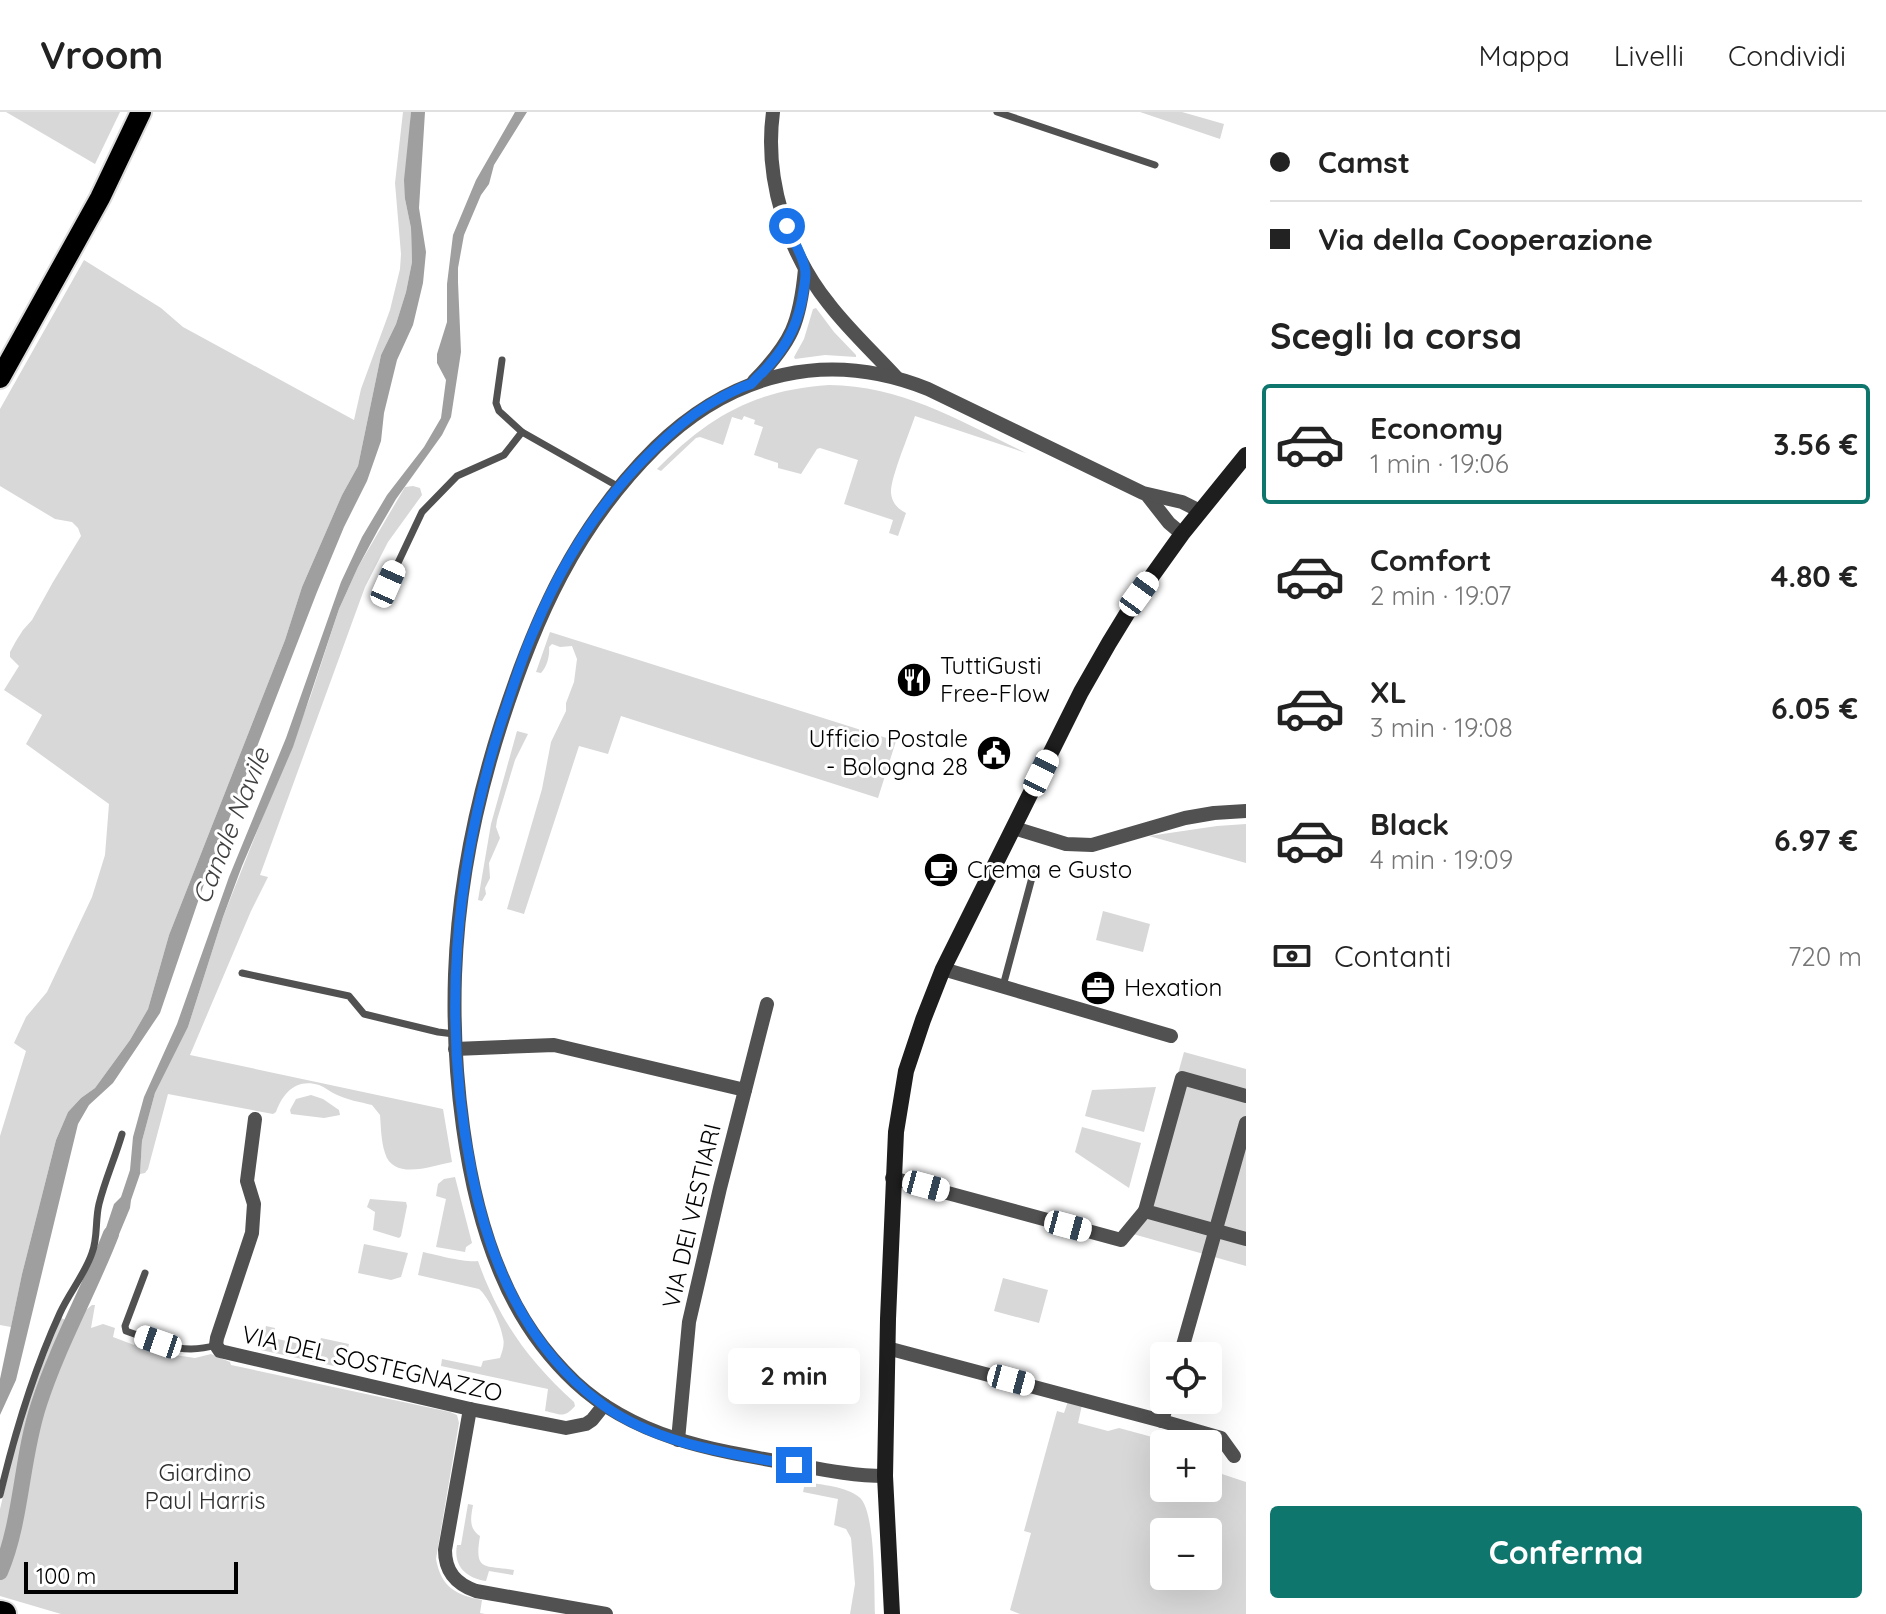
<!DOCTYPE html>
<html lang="it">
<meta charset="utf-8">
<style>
:root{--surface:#fff;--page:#f2f2f2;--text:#222;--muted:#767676;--line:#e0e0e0;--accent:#0f766e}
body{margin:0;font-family:Quicksand,sans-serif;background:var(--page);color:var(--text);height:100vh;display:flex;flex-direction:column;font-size:30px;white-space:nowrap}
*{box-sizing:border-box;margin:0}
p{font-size:26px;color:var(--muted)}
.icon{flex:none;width:44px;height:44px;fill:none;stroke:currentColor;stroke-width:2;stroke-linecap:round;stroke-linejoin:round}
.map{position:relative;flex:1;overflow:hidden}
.panel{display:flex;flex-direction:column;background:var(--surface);width:640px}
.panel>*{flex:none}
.banner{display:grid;align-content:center;height:176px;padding:0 24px;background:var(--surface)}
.buttons{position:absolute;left:1150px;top:1230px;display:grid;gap:16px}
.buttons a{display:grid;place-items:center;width:72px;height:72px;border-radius:8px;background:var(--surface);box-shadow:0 8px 32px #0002;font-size:40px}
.scale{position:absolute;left:24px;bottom:20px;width:214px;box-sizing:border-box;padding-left:8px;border:4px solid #000;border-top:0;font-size:22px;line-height:28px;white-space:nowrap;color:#000;-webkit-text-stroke:6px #fff;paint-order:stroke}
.end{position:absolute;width:36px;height:36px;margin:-18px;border:10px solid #1a73e8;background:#fff;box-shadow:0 0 0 4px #fff}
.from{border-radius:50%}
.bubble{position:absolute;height:56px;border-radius:8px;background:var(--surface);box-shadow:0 8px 32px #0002;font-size:26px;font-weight:800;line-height:56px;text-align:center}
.car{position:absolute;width:24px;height:48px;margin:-24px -12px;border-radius:10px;box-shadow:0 0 6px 2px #0007;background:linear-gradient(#fff 24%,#345 0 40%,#fff 0 76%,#345 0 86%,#fff 0)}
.banner b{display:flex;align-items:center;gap:28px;height:76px;font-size:30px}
.banner b+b{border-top:2px solid var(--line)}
.banner i{width:20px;height:20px;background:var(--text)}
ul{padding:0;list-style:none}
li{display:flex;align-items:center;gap:24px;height:120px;margin:0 16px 12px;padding:0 8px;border:4px solid transparent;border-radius:8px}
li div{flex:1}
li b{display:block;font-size:30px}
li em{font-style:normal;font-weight:800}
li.current{border-color:var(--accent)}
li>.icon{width:72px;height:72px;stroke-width:1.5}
h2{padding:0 24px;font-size:36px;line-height:96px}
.pay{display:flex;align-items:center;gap:20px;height:88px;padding:0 24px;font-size:30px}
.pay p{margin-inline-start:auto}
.primary-button{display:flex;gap:16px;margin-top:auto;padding:16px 24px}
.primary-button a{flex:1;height:92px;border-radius:8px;background:var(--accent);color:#fff;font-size:32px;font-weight:800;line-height:92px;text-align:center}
header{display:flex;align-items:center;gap:48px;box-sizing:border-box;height:112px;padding:0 40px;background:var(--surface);border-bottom:2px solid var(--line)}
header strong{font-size:38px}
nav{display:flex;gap:44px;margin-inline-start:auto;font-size:28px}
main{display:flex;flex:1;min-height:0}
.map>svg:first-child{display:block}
.green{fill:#d8d8d8;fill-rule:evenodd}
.water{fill:#9f9f9f}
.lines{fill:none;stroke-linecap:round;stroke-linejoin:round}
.canal{stroke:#9f9f9f;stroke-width:16}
.primary-casing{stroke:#dbdbdb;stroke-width:24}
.highway-casing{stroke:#dbdbdb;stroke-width:28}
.lane{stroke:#515151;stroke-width:7}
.street{stroke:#515151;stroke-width:14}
.secondary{stroke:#1e1e1e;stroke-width:16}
.primary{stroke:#000;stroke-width:20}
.highway{stroke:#000;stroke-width:24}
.route{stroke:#1a73e8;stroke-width:10}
.labels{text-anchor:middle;stroke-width:6;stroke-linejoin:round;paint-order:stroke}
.poi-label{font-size:24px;fill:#000;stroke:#fff;text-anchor:start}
.street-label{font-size:24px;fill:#000;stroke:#fff}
.park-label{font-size:24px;fill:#2f2f2f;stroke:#fff}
.water-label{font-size:26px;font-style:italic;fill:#404040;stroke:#fff}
</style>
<header>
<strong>Vroom</strong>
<nav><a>Mappa</a><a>Livelli</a><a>Condividi</a></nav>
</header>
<main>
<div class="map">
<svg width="1246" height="1502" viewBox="0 0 1246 1502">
<rect width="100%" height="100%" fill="#fff"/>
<g class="green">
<polygon points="6,0 120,0 95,52"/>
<polygon points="403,0 411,0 405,87 411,116 412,150 406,180 396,212 381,243 358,354 342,383 302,475 285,528 169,823 148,897 130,928 95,976 81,986 68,1000 56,1028 22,1162 11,1215 0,1213 0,1024 26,939 14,931 26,905 47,880 92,785 105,743 109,692 26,632 42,603 4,578 19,554 10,545 10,540 16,529 23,518 32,508 53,470 81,424 78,416 72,410 55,407 0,374 0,297 84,148 161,196 183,215 354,308 361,277 390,198 400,157 401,142 395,71"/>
<polygon points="1140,0 1182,0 1224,12 1220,27"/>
<polygon points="816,196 834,220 856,243 856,245 825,243 795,247 794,245 804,227 813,197"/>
<path d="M829,273C903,274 960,309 1026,341L915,304C910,320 890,367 891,381C892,391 898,397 906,401L898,424L889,421L893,408L844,392L858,348L820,336L817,337L801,362L778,356V351L754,343L763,315L754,312L755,308L744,304L742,308L732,305L723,333L700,325L696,326L661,359L657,357C708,305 754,278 829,273Z"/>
<path d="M413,374L420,376L422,383L388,430L365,475L260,763L268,765L251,799L190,943L443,997L452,1050C432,1054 393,1069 385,1041C381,1029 381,1015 380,1003L372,993C360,990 347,988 335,982C330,980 325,975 319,973C296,966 283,981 276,1000L273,1002L168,982L148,1057L145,1061L140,1062L142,1029L155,981L188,915L223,805L310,586L339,497L358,455L405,375Z"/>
<path d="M550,520L896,629L878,686L621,604L608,642L579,634L524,802L507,797L542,677L551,630L566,599V591L574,570L577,547L572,534L560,535L552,532L549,535C550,543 547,555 541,561L536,560Z"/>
<polygon points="517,619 528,622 515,648 497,708 496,715 500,726 489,751 490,766 485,776 486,782 482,789 478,788 491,712"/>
<polygon points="1246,712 1246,751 1149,724 1217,714"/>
<polygon points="1103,799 1150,812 1143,840 1096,828"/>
<polygon points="1184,940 1246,957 1246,1154 1133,1122"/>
<polygon points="1156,975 1144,1020 1085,1004 1092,978"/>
<polygon points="311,983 323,987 339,998 340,1003 324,1006 291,1002 290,998 296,987"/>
<polygon points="1082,1015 1141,1031 1129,1076 1075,1040"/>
<polygon points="455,1065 472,1131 466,1135 465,1140 436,1135 446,1087 436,1084 438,1072 444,1067"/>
<polygon points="370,1087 406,1090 407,1094 401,1124 399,1126 373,1118 375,1100 367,1095"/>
<polygon points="364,1132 408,1141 401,1165 391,1168 358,1161"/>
<path d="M423,1140C436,1143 467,1151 478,1149C499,1208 528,1248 574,1290L575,1294C564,1307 560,1302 545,1299L548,1277L441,1254L442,1247L481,1255L483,1249L500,1246C502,1240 505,1233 503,1226C501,1213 489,1185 479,1177L418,1163Z"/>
<polygon points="1003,1166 1048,1178 1039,1211 994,1199"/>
<path d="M92,1193H95L91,1216L103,1212L115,1216L113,1225L134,1233L136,1229L175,1243L195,1246L211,1242L230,1250L231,1253L450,1300L457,1303L459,1311L436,1447C441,1475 456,1483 482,1488L480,1501L485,1502H61L0,1484V1397L17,1326L37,1266L61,1206L77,1213L86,1198Z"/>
<polygon points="266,1214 275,1216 273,1226 318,1236 321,1226 349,1232 343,1256 261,1238"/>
<path d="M1068,1289L1082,1293L1078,1311L1108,1319L1119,1316L1178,1332H1164V1376H1208V1340L1212,1353L1219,1361L1246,1370V1502H1020L1010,1498L1031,1421L1024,1419L1057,1299L1064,1301ZM1164,1420H1208V1464H1164Z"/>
<path d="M805,1370C822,1373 845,1374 859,1385C876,1398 874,1479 875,1502H850L855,1472L851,1426L846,1417L834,1413L838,1387L803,1380Z"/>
<path d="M468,1392L473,1393C471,1405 468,1416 480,1424C474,1460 484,1453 514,1458L513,1463L489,1459L486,1469C466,1466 453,1454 457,1433H461Z"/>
</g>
<g class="water">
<polygon points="411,0 425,0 419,96 426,140 423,171 413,213 397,248 384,301 381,329 367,369 344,415 317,480 205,769 160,901 113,971 89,993 78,1012 16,1268 0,1303 0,1267 22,1162 56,1028 68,1000 81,986 95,976 130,928 148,897 169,823 285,528 302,475 342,383 358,354 381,243 396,212 406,180 412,150 411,116 405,87 404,68"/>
<polygon points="515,0 527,0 494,53 489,72 481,83 464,123 458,156 458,170 461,240 451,305 442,323 396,387 378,418 358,455 339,497 293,635 242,754 223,805 188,915 155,981 142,1029 140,1062 131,1088 130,1096 110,1144 99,1137 114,1092 121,1085 130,1058 133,1025 144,985 177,912 229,765 286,626 341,470 362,425 387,383 424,335 441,306 446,268 437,251 437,242 447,210 447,172 453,123 476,68"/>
</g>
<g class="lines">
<path class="canal" d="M0,1460C22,1409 21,1346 39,1292C58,1233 89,1179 111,1122"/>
<g class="primary-casing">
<polyline id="primary" points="0,266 100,86 141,0"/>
</g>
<g class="highway-casing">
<polyline id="highway" points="0,1501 4,1502"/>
</g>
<g class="lane">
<polyline points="997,0 1155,53"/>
<polyline points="522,320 619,375"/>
<polyline points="388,472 422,400 457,364 504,343 522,320 499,299 496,291 502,248"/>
<polyline points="242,861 349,884 364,902 438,920 454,922"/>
<polyline points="1003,874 1034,758"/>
<path d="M145,1161L125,1214L126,1219C159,1230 181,1244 216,1233"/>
<path d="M0,1383C15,1320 33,1260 60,1201C69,1181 85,1162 92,1141C98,1126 95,1108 99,1092C105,1068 115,1046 122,1022"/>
</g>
<g class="street">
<path d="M773,0C764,66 787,140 829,192C849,218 874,241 896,265"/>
<path d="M754,269C792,230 800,211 805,157"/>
<polyline points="1147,383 1169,411 1182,422"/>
<polyline points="1014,716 1066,732 1092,733 1185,706 1214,701 1246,699"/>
<polyline points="943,857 1171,924"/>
<polyline points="455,937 554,933 745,978"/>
<polyline points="1246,984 1182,966 1145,1099 1246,1127"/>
<polyline points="255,1007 247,1069 254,1092 252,1121 217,1226 216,1233 220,1239 470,1297 566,1316 586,1312 592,1308 604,1293"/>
<polyline points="892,1066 1121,1128 1145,1099"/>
<polyline points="887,1236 1162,1309 1221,1326 1234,1344"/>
<polyline points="1180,1244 1246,1011"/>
<path d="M470,1297L445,1438C445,1460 456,1472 476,1479L606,1502"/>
<polyline points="1162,1309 1168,1288"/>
<polyline points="678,1328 689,1210 720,1076 767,892"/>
<path d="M885,1364C852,1364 820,1357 787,1351C711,1338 634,1325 575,1270C543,1240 518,1203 501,1162C464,1076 452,956 455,863C458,777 475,693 501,612C535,506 576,414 656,335C733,260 828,237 928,277L1143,381L1182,390L1200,399"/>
</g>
<polyline class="secondary" points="892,1502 885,1364 888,1207 896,1020 906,959 923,908 943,857 1081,580 1109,531 1139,482 1182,422 1246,343"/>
<use href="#primary" class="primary"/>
<use href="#highway" class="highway"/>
</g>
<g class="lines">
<path class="route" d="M787,114C792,126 803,144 805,157C807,166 803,179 802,188C796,218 783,239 762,261C760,262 753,270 751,272C746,274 741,275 736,278C723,284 709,292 696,301C679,313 664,327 649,342C600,391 562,451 535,516C521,547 512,579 501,611C454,761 441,908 472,1062C490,1153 527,1237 603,1293C658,1333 729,1341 794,1353"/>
</g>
<defs>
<g id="restaurant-disc" transform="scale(1.8)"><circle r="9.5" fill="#000" stroke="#fff"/><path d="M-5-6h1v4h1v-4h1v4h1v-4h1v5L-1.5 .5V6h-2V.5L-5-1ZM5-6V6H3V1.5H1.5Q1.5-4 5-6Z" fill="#fff"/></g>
<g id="civic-disc" transform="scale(1.8)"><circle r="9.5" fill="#000" stroke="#fff"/><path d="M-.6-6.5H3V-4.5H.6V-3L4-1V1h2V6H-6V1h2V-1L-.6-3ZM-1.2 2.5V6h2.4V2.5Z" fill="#fff"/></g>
<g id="cafe-disc" transform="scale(1.8)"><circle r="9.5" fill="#000" stroke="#fff"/><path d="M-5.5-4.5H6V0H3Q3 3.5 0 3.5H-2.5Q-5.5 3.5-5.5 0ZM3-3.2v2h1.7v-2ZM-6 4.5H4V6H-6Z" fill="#fff"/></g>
<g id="office-disc" transform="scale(1.8)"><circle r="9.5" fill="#000" stroke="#fff"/><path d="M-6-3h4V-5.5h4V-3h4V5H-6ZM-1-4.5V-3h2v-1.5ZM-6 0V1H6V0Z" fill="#fff"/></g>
</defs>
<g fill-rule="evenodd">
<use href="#restaurant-disc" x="914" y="568"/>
<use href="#civic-disc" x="994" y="641"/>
<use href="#cafe-disc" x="941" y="758"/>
<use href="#office-disc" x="1098" y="876"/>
</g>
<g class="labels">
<g class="poi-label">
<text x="940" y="562">TuttiGusti<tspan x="940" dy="28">Free-Flow</tspan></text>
<text x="968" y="635" text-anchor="end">Ufficio Postale<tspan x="968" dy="28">- Bologna 28</tspan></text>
<text x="967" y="766">Crema e Gusto</text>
<text x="1124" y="884">Hexation</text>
</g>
<g class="street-label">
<text transform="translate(692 1104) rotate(-77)" y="8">VIA DEI VESTIARI</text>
<text transform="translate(372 1252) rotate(13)" y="8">VIA DEL SOSTEGNAZZO</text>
</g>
<g class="park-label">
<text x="205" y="1369">Giardino<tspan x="205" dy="28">Paul Harris</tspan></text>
</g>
<g class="water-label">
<text transform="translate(231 714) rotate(-68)" y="9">Canale Navile</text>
</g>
</g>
</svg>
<div class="buttons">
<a><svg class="icon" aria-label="locate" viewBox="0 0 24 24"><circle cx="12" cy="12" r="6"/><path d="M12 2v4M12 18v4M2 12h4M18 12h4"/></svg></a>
<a>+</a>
<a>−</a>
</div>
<div class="scale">100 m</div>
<i class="end from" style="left:787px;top:114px"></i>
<i class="end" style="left:794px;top:1353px"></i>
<div class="bubble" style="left:728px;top:1236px;width:132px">2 min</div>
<i class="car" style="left:388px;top:472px;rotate:24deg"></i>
<i class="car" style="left:1139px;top:482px;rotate:36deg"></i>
<i class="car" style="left:1041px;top:661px;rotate:26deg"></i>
<i class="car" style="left:926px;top:1074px;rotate:105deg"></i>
<i class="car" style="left:1068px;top:1114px;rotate:105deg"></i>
<i class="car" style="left:158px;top:1230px;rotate:289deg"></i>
<i class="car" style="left:1011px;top:1268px;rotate:105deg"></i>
</div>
<section class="panel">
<div class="banner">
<b><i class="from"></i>Camst</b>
<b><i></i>Via della Cooperazione</b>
</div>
<h2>Scegli la corsa</h2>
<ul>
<li class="current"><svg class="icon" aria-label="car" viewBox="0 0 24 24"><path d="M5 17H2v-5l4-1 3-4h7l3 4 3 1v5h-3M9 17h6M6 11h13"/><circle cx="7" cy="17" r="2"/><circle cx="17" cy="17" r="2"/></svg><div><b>Economy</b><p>1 min · 19:06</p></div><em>3.56 €</em></li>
<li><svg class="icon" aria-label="car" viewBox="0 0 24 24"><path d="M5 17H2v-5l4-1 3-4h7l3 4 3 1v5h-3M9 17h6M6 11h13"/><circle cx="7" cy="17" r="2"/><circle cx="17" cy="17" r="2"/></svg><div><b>Comfort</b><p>2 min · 19:07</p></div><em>4.80 €</em></li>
<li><svg class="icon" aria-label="car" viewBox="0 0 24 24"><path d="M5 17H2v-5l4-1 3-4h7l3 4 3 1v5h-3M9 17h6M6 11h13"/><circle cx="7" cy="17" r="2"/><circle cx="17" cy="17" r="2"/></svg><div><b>XL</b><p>3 min · 19:08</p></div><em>6.05 €</em></li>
<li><svg class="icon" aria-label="car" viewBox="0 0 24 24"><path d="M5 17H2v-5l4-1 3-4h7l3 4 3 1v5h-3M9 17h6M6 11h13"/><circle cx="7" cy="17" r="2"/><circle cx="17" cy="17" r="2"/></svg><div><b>Black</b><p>4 min · 19:09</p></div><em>6.97 €</em></li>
</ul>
<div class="pay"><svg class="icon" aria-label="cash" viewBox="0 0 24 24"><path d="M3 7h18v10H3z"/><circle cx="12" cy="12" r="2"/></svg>Contanti<p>720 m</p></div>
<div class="primary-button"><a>Conferma</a></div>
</section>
</main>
